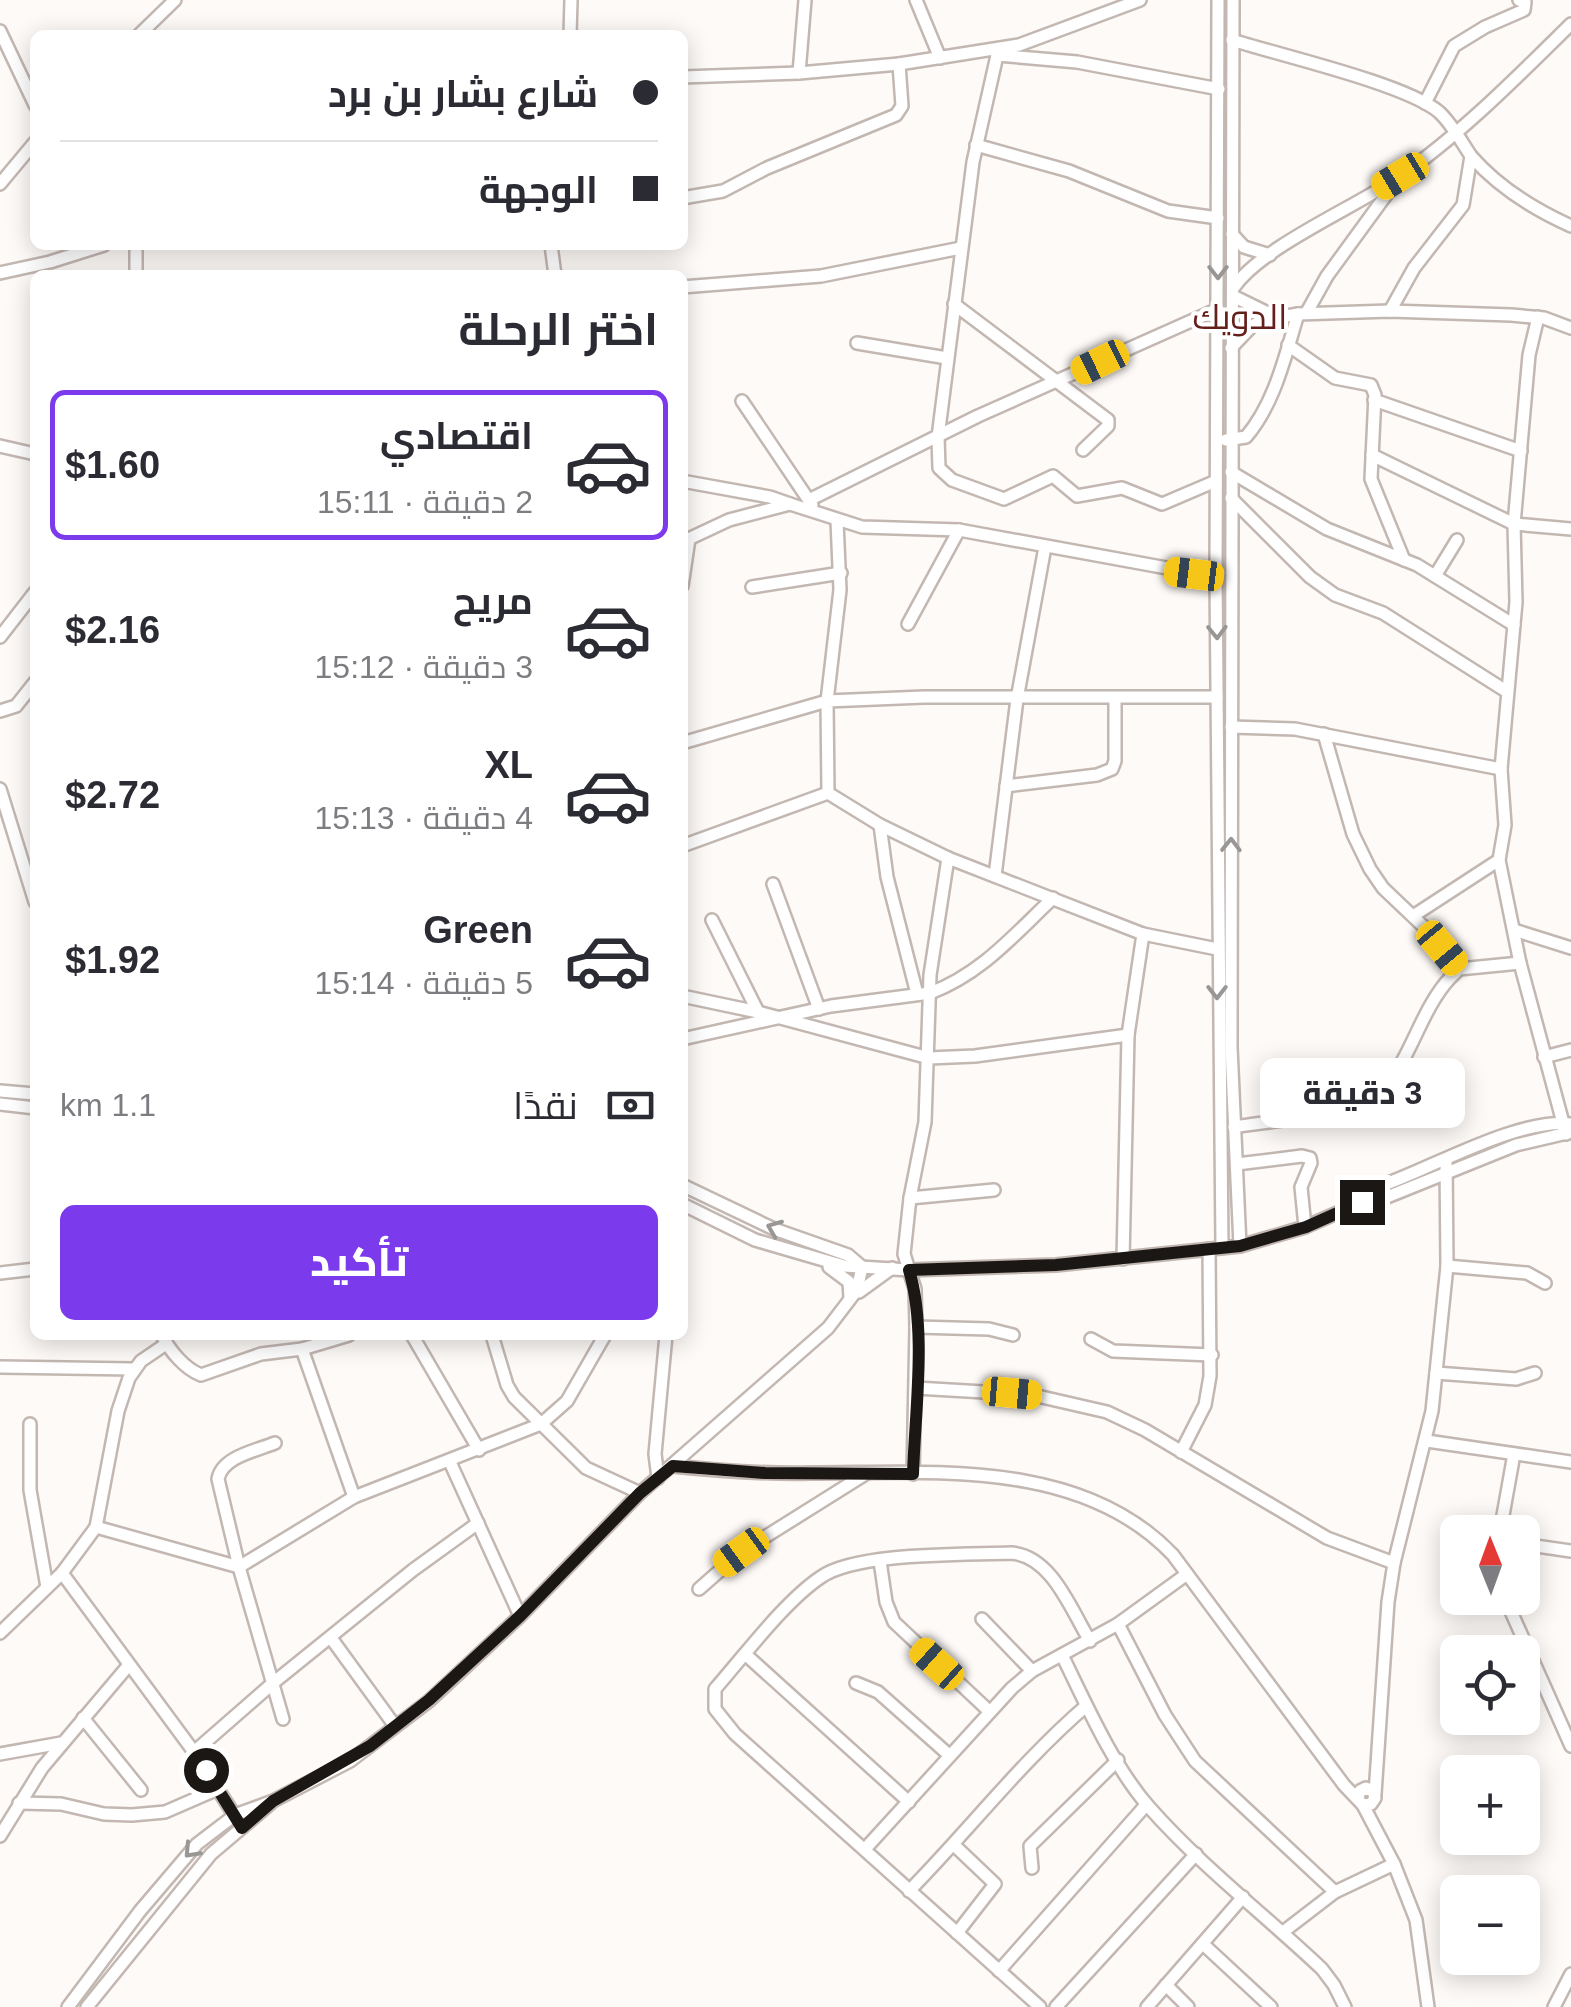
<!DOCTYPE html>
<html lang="ar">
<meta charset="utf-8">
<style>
:root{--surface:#fff;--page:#f7f7f7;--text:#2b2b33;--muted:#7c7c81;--line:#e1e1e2;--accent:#7c3aed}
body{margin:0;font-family:Arial,Cairo,sans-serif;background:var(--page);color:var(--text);direction:rtl;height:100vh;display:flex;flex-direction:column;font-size:38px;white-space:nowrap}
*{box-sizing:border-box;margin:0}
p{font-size:32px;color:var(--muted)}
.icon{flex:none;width:55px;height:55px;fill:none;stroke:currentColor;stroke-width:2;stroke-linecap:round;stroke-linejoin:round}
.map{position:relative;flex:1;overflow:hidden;direction:ltr}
.details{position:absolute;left:30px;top:270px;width:658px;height:1070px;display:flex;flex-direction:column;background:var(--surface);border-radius:15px;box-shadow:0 5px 25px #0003;direction:rtl}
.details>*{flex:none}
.banner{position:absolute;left:30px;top:30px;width:658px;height:220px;border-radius:15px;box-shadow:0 5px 25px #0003;direction:rtl;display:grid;align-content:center;height:220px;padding:0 30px;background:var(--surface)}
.needle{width:65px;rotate:359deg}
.buttons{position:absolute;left:1440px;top:1515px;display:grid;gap:20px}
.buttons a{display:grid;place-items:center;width:100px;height:100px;border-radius:15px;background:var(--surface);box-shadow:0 5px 25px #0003;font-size:50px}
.end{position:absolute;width:45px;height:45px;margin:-22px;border:12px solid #1b1715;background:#fff;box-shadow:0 0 0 5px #fff}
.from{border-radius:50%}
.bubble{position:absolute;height:70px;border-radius:15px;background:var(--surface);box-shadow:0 5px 25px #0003;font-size:32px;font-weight:800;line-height:70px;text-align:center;direction:rtl}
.car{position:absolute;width:30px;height:60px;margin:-30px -15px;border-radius:12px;box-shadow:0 0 8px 2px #0007;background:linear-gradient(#f5c518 24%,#345 0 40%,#f5c518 0 76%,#345 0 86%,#f5c518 0)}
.banner b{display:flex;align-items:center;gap:35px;height:95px;font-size:38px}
.banner b+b{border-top:2px solid var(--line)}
.banner i{width:25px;height:25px;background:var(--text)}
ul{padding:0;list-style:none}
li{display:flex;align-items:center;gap:30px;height:150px;margin:0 20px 15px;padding:0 10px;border:5px solid transparent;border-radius:15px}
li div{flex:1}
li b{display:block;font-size:38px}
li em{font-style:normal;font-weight:800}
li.current{border-color:var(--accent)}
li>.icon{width:90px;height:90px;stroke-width:1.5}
h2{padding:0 30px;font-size:45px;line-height:120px}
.pay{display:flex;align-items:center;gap:25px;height:110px;padding:0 30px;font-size:38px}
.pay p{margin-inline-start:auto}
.cta{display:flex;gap:20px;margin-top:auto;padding:20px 30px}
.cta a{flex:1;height:115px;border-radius:15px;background:var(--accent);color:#fff;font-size:40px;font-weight:800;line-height:115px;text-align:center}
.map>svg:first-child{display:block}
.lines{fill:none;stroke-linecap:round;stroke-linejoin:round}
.minor-casing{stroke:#c3b7b2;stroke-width:16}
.minor{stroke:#fff;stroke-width:11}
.oneway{stroke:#989796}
.route{stroke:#1b1715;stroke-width:12}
.labels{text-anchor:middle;stroke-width:8;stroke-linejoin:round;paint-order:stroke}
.neighbourhood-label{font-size:35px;fill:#641f1a;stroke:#fff}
</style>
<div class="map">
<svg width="1571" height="2007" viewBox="0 0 1571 2007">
<rect width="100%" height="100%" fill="#fefaf7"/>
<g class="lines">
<g class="minor-casing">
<g id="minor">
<polyline points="805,0 799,73 899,64"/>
<polyline points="916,0 940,58"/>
<polyline points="1218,0 1216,577 1222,1248"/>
<polyline points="1233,0 1231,1047 1240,1246"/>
<polyline points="0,31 35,105"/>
<polyline points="139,35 175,0"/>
<polyline points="570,35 571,0"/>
<path d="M1232,40C1279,55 1406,84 1439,112C1452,124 1461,141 1471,156L1463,205L1414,268L1390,311"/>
<polyline points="998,51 973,162 938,437 939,468 952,480 1004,499 1053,476 1077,496 1122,488 1162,504 1216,481"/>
<polyline points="997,55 1077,62 1219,89"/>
<polyline points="682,77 799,73"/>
<polyline points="1425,103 1454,46 1485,27 1524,10 1525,2 1519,0"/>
<polyline points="976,145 1069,171 1168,211 1218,218"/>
<path d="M1471,156C1499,188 1533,209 1571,226"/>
<polyline points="0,184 35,142"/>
<polyline points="682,198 723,191 767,168 896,115 902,106 899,64 1019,45 1140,0"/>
<polyline points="1232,234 1244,247 1270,255"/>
<polyline points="136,245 136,275"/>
<polyline points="551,245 555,275"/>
<polyline points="0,273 50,262 104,245"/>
<polyline points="682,287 821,276 961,248"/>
<path d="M1234,287C1263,246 1354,208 1399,177C1461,134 1517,77 1571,24"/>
<polyline points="1233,296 1274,316"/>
<polyline points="954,304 1108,420 1108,426 1083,450"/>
<polyline points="1307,312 1327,276 1397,180"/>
<polyline points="1538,317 1529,355 1514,524 1516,602 1501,769 1505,825 1499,860 1520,963 1566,1134"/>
<polyline points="857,343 947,358"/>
<polyline points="1288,345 1335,378 1371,385 1375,395 1371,479 1404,560"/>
<polyline points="1231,348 1252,326 1263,320 1298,314 1390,311 1511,315 1544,318 1571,328"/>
<polyline points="1374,400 1521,451"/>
<polyline points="742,401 812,505"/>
<path d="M1226,440L1246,437C1275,403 1285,356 1298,314"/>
<polyline points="0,446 35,454"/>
<polyline points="1372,455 1514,524 1571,529"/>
<polyline points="1231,472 1327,529 1417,565 1514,625"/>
<polyline points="682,481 770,497 790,504"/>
<polyline points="1231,498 1310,577 1335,595 1383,613 1506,691"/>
<polyline points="809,500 978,416 1218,309"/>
<polyline points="682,542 729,520 790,504 862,527 959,530 1216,577"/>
<polyline points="1435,576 1457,540"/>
<polyline points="682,586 689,539"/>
<polyline points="752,587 841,573"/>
<polyline points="908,624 959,530"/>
<polyline points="0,637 35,592"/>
<polyline points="0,711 16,706 35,682"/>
<polyline points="1231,727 1295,729 1501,769"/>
<polyline points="1324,734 1353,834 1370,869 1383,888 1424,927 1459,969"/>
<polyline points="682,743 827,701 840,590 837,521"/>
<polyline points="1006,786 1097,775 1112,769 1115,761 1115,699"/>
<polyline points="0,789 35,902"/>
<polyline points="828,793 827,701 924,697 1217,697"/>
<polyline points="828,793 880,825 948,858"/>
<polyline points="880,825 887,877 917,994"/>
<polyline points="682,846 828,793"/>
<polyline points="995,876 1017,699 1045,547"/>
<polyline points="773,884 819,1009"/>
<polyline points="1413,916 1499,860"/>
<polyline points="712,920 758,1012"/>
<polyline points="1514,930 1571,948"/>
<polyline points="682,996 758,1012 929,1058 975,1056 1128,1035"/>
<path d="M682,1039L831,1006L930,993C981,974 1014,935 1053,898"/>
<polyline points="1544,1057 1571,1050"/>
<polyline points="0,1091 35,1094"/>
<polyline points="0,1104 35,1108"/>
<path d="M1234,1127C1280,1119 1368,1116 1395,1074C1415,1043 1425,1005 1450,978L1459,969L1520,963"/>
<polyline points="1237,1164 1302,1156 1310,1158 1311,1163 1301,1187 1305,1227"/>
<polyline points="682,1185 774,1229 848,1255 862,1267"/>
<polyline points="910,1198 994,1190"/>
<path d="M1366,1199L1383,1185C1434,1167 1518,1118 1571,1124"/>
<polyline points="682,1204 755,1240 844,1266 909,1270 1056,1265 1240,1246 1305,1227 1362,1202 1387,1197 1516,1145 1571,1132"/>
<polyline points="1123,1259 1128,1035 1143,934"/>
<polyline points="1447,1266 1527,1273 1545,1283"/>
<polyline points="829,1267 849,1282 850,1298"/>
<polyline points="0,1273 35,1269"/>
<polyline points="859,1292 892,1268"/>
<polyline points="916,1327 989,1329 1013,1335"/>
<path d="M162,1335C169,1350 185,1369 201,1375L261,1354L302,1349L349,1335"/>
<polyline points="412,1335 479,1450"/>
<polyline points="492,1335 507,1385 514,1397 586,1468 640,1493"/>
<polyline points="1091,1339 1113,1351 1212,1355"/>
<polyline points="302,1349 354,1497"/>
<polyline points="0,1367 133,1369"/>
<polyline points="1436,1373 1516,1379 1535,1373"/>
<polyline points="916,1388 1033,1395 1107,1412 1145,1430 1327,1538 1394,1563"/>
<polyline points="30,1424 30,1490 47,1587"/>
<polyline points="1427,1441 1571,1462"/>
<path d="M275,1443C255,1451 222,1457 218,1479L239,1567L283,1719"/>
<polyline points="1181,1452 1205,1405 1210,1376 1209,1249"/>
<polyline points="450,1462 520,1616"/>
<path d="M673,1466C719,1471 765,1474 811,1473C932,1473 1081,1458 1173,1555L1344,1785L1363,1805L1371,1804L1375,1798L1373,1791L1366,1788L1360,1791L1358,1798"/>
<polyline points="913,1474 916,1327 915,1289 904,1254 910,1198 925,1122 930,975 948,858 1143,934 1217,949"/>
<polyline points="658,1478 655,1454 666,1335"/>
<polyline points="96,1527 239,1567 354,1497 541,1424 567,1401 605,1335"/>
<polyline points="1500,1532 1514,1454"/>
<polyline points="1522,1544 1571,1551"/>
<polyline points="880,1561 886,1602 894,1622 989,1711"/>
<polyline points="62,1573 194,1752 242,1827"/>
<polyline points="699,1589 741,1552 867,1473"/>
<polyline points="1505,1598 1571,1746"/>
<polyline points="982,1619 1032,1671"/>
<polyline points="1118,1624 1165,1715 1195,1761 1335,1892"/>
<polyline points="0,1633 62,1573 96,1527 118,1411 129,1378 141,1361 166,1344"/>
<polyline points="331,1638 395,1726"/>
<polyline points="745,1654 909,1802"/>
<path d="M1062,1655C1086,1704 1113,1766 1149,1807C1201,1866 1265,1915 1322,1969L1334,1985L1345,2007"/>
<polyline points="856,1683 878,1692 949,1755"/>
<polyline points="83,1718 141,1790"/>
<polyline points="194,1752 273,1683 413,1570 478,1523"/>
<polyline points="0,1754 61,1743"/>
<polyline points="1375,1794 1388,1602 1394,1563 1432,1411 1447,1266 1446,1160"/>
<polyline points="19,1803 61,1804 104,1814 132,1815 165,1812 218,1789"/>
<polyline points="1363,1805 1394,1864 1416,1920 1428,2007"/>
<polyline points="0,1836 42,1768 128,1666"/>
<polyline points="954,1845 995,1884 957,1933"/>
<polyline points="865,1849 1012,1688 1032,1671 1118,1624 1187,1574"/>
<polyline points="1032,1868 1030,1846 1118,1760"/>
<path d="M909,1891C969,1830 1021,1762 1086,1706"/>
<polyline points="1283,1932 1335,1892 1394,1864"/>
<polyline points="1203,1944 1271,2007"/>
<polyline points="999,1971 1146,1805"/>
<polyline points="1166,1985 1188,2007"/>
<polyline points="68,2007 140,1911 197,1844 235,1815 273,1801 350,1761 429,1701 520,1616 640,1493 828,1328 857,1290 862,1267"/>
<polyline points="87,2007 211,1854 270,1804"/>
<path d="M1040,2007L735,1734L715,1709V1689C744,1656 785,1601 821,1577C857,1552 964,1555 1011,1553C1052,1556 1071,1610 1090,1641"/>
<polyline points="1056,2007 1196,1854"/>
<polyline points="1147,2007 1243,1897"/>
<polyline points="1554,2007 1571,1974"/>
</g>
</g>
<use href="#minor" class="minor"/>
</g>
<defs><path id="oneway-chevron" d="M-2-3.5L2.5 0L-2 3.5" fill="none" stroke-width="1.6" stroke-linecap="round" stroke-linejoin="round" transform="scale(2.5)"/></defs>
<g class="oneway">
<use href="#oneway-chevron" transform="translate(1218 272) rotate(90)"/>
<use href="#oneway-chevron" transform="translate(1217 632) rotate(89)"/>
<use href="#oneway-chevron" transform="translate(1231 845) rotate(-89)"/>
<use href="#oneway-chevron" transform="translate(1217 992) rotate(90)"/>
<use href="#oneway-chevron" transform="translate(774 1228) rotate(-158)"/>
<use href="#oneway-chevron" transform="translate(191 1851) rotate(133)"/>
</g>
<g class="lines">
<path class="route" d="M206,1770L242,1828L273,1801L370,1746L429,1700L520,1616L640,1493L673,1466L765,1473L913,1474C915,1411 927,1330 909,1270L1056,1265L1240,1246L1306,1227L1362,1202"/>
</g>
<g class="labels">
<g class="neighbourhood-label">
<text x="1240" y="329">الدويك</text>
</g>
</g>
</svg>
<div class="buttons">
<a><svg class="needle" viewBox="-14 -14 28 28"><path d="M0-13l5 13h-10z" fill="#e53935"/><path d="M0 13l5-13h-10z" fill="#7c7c81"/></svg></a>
<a><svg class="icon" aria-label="locate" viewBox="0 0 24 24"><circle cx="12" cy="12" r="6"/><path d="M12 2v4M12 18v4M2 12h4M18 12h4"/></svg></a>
<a>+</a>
<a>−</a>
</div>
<i class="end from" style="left:206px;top:1770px"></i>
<i class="end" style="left:1362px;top:1202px"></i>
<div class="bubble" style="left:1260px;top:1058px;width:205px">3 دقيقة</div>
<i class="car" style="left:1400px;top:176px;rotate:239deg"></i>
<i class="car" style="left:1100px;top:362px;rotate:244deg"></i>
<i class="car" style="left:1194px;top:574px;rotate:277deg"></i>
<i class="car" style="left:1442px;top:948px;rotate:140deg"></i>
<i class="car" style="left:1012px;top:1393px;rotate:95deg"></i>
<i class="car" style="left:741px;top:1552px;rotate:234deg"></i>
<i class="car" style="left:937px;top:1664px;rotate:312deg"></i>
<div class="banner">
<b><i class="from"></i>شارع بشار بن برد</b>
<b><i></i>الوجهة</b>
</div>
<section class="details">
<h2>اختر الرحلة</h2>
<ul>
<li class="current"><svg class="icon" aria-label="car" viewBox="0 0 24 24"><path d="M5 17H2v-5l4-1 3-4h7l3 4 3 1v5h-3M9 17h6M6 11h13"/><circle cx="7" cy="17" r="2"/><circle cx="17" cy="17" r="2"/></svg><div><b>اقتصادي</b><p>2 دقيقة · 15:11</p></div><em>$1.60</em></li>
<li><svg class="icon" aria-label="car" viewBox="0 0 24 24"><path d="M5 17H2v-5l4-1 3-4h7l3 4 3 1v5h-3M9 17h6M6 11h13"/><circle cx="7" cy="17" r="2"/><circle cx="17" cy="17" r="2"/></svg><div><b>مريح</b><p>3 دقيقة · 15:12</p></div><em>$2.16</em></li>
<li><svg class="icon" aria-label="car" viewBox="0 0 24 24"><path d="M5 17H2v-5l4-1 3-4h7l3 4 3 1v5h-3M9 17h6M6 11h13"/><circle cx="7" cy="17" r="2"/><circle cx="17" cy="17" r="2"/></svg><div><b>XL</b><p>4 دقيقة · 15:13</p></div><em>$2.72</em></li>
<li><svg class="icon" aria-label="car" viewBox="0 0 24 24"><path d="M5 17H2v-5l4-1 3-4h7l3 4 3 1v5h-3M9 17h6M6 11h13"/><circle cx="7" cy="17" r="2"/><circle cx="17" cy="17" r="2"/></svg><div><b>Green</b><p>5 دقيقة · 15:14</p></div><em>$1.92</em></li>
</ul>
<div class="pay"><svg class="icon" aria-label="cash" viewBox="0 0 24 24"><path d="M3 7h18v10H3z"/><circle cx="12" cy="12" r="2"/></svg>نقدًا<p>1.1 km</p></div>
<div class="cta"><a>تأكيد</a></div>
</section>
</div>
